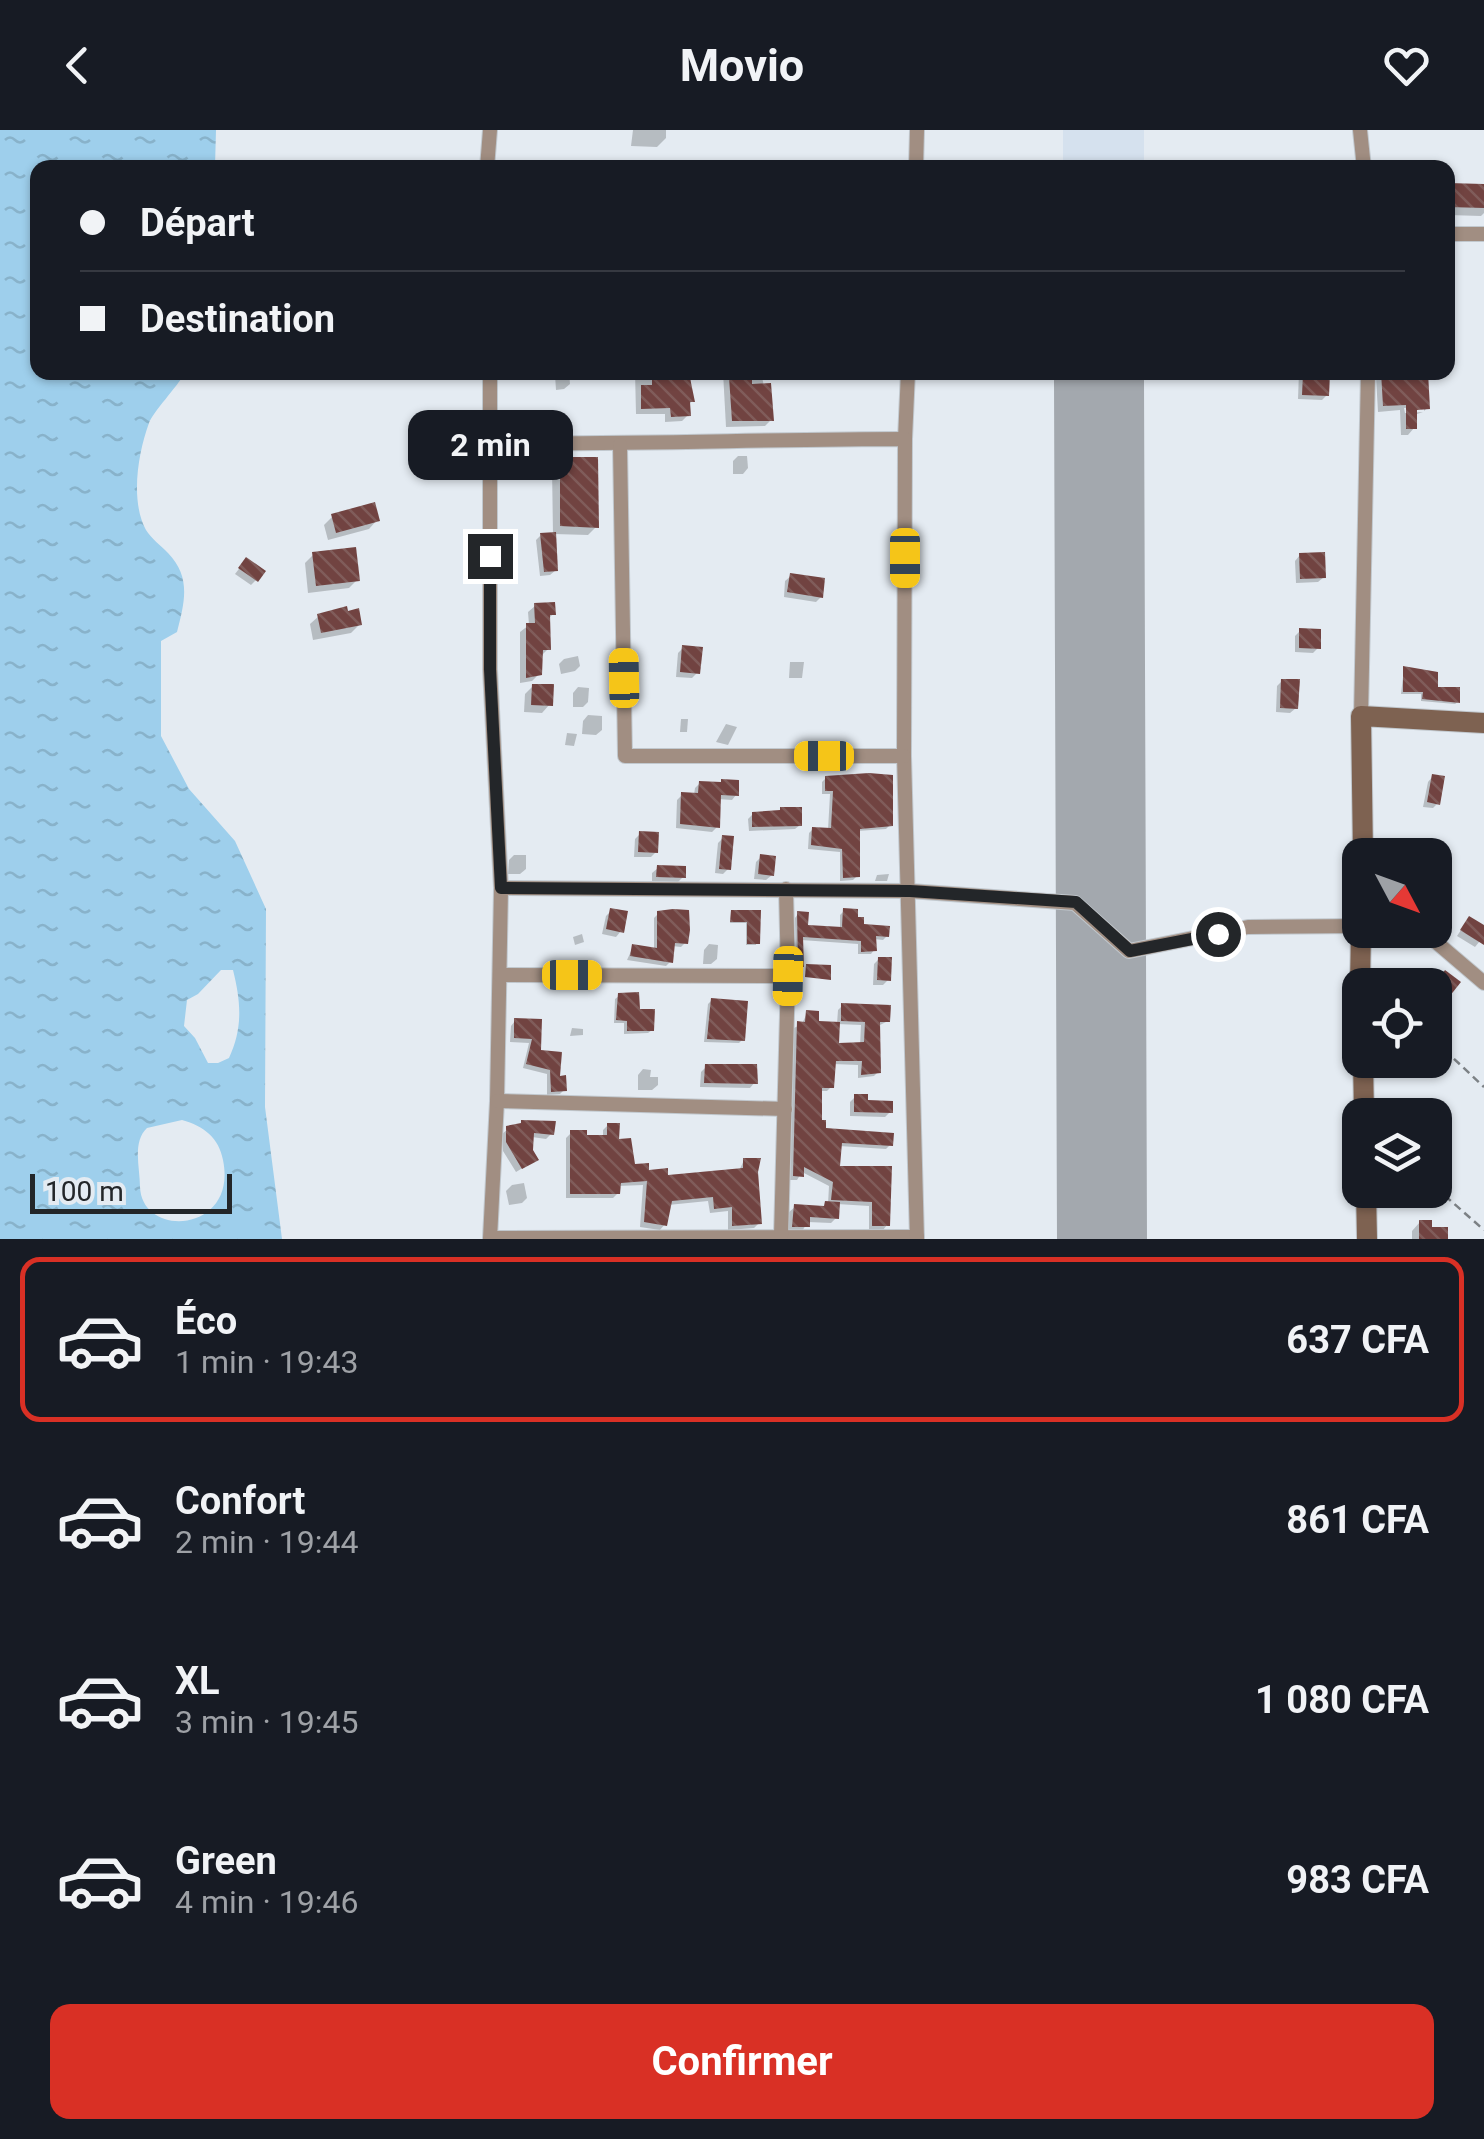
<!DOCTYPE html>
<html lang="fr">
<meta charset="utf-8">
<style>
:root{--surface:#171b24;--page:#242831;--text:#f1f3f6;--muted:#9ea1a6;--line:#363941;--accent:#d93025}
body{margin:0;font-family:Roboto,sans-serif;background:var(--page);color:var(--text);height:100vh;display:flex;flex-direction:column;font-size:38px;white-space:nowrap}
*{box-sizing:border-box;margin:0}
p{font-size:32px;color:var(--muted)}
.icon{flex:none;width:55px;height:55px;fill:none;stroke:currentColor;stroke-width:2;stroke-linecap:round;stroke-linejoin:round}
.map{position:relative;height:1109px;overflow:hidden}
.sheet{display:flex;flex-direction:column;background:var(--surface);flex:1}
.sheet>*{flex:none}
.hud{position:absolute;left:30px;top:30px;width:1425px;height:220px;border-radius:20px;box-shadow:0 2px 8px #0004;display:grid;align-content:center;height:220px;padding:0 50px;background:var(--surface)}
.needle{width:65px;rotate:131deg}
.tools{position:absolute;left:1342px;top:708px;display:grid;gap:20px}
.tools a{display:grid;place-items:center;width:110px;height:110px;border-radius:20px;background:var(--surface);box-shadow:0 2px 8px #0004;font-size:50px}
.scale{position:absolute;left:30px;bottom:25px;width:202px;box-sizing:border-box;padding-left:10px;border:5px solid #232629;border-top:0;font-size:28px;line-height:35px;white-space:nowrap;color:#232629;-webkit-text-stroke:8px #e4ebf2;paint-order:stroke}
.end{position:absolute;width:45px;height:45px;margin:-22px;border:12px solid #232629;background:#fff;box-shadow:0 0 0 5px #fff}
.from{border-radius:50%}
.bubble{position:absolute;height:70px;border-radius:20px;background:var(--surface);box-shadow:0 2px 8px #0004;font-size:32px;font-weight:700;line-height:70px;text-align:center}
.car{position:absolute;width:30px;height:60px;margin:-30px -15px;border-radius:12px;box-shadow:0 0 8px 2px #0007;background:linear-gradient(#f5c518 24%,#345 0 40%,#f5c518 0 76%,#345 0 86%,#f5c518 0)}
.hud b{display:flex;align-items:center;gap:35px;height:95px;font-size:38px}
.hud b+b{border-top:2px solid var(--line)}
.hud i{width:25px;height:25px;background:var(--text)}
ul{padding:18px 0 0;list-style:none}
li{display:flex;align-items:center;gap:30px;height:165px;margin:0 20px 15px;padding:0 30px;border:5px solid transparent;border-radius:20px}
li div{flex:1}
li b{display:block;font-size:38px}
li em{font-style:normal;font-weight:700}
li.active{border-color:var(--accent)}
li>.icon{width:90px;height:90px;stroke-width:1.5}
.action{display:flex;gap:20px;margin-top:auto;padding:20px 50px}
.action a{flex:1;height:115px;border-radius:20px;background:var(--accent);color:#fff;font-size:40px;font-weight:700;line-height:115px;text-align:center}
header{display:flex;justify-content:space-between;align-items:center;height:130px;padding:0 50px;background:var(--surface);font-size:45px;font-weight:700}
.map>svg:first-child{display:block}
.built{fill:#d5e1ee}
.water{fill:url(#water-ripples);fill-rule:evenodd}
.shadow{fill:#0003;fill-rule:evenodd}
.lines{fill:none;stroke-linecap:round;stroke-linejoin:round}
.runway{stroke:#a3a8ae;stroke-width:90}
.building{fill:url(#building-back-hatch)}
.street-casing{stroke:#c1c8ce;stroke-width:16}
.secondary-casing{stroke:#c1c8ce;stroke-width:22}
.path{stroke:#7c8185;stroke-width:2.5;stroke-dasharray:8 5;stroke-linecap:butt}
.street{stroke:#a18e82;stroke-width:14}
.secondary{stroke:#7e6251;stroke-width:20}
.route{stroke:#232629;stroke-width:12}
</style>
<header><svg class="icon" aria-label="back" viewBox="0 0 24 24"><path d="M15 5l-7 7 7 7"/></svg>Movio<svg class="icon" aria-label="heart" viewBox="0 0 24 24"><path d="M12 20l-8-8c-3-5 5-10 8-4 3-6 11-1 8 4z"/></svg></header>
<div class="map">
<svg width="1484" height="1109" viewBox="0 0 1484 1109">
<defs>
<pattern id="water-ripples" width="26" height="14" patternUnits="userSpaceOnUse" patternTransform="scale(2.5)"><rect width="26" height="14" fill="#9ecfec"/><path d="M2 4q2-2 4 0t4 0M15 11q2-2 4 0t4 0" fill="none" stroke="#88b2ca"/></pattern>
<pattern id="building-back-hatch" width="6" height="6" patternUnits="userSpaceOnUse" patternTransform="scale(2.5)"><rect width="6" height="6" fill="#714341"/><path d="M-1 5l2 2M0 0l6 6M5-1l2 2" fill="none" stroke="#805c5a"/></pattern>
</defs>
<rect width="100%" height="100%" fill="#e4ebf2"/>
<g class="built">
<rect x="1063" y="0" width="81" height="37"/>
<polygon points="1062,243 1143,243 1141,1109 1061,1109"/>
</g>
<path class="water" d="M0,0H216L215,37L38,38V242L185,243C177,257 153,282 149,293C138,323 130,371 146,400C151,408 161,416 168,423C191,447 185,471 177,502L161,511V606L189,659L235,711L266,779L265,977L282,1109H0ZM221,840H233C241,872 243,898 229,928L218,933H208L195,908L184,896L187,870L198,864ZM182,990C204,996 219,1008 223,1030C238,1103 142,1109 140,1057C140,1038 132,1012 147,998Z"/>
<g class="shadow">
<polygon points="633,0 666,0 666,8 657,17 631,16"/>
<polygon points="1448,55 1484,56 1484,83 1481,86 1448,85"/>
<polygon points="541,242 556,242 556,246 560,242 569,242 570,254 564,259 556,260 555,245 551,249 541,250"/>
<polygon points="635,242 690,242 692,271 688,276 688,285 682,291 665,292 665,284 636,284"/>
<polygon points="723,242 761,242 771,290 765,296 726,297"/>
<polygon points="1299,242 1317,242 1327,265 1322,270 1298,269"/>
<polygon points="1380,242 1427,242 1427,278 1424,281 1424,277 1404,278 1405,283 1423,282 1414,285 1414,298 1408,305 1401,305 1400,280 1378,282 1376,247"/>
<polygon points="738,326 747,326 748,338 743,344 733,344 733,331"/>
<polygon points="561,329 596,397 588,405 554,404 556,440 550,445 540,446 536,410 541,405 553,405 552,338"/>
<polygon points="333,386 377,390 369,399 328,410 324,395"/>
<polygon points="314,424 357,450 349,458 308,463 305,433"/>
<polygon points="1300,425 1324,447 1318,452 1296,453 1295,431"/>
<polygon points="242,435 256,450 251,455 235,444"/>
<polygon points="791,446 821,467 816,472 784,467 785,451"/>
<polygon points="535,476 553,484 548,489 548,519 540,527 539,544 532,551 520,553 520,502 529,495 528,482"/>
<polygon points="319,486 360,494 351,503 313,510 310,494"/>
<polygon points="1300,501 1318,518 1313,523 1295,522 1295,506"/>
<polygon points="683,518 697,543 692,548 676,547 678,523"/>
<polygon points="578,526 580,536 575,541 561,544 559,534 564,529"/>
<polygon points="790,532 804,532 802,548 789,548"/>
<polygon points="1404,539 1435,559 1458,572 1455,574 1421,571 1421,564 1401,564"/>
<polygon points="1282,551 1296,578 1290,583 1276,582 1277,556"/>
<polygon points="533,556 550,574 542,583 524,582 525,564"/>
<polygon points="578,557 589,558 588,572 583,577 573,577 573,563"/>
<polygon points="588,585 602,586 602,600 596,605 582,604 583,591"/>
<polygon points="681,589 688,589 687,602 680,602"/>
<polygon points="726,594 737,597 728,615 716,612"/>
<polygon points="567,603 577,604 574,616 565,615"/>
<polygon points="1433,646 1438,673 1433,678 1423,677 1428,652"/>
<polygon points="826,648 890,695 886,699 857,701 857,746 853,750 840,751 840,722 808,719 809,703 813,699 828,700 830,664 822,664 822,652"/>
<polygon points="700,653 736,665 732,670 718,669 717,697 712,702 676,698 677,670 682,665 694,665 695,658"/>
<polygon points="753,684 800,695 795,699 749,701 748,689"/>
<polygon points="640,704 656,722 651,727 634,727 635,709"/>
<polygon points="723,708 728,739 723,744 715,743 718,713"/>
<polygon points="514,725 526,725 526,739 520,744 508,744 509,730"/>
<polygon points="761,727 772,745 766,750 754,749 756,732"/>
<polygon points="658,738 683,747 678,752 652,751 652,743"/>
<polygon points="889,744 887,751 875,751 877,745"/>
<polygon points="611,781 621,801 616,807 602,804 606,786"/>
<polygon points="844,781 862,796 887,806 883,810 874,809 874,820 871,824 858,824 858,814 801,810 802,836 796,840 795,788 798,784 806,797 840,799 840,785"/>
<polygon points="732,782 758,782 756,815 746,815 746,793 730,793"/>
<polygon points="658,784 685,813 681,817 672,816 670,832 666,836 627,830 633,817 654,820 654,788"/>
<polygon points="1465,794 1484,798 1484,806 1475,817 1457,806"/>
<polygon points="582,804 584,812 575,815 573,807"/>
<polygon points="709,814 718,815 717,829 711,834 703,834 704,820"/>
<polygon points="879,829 888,850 883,855 873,855 874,834"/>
<polygon points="619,866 638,881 652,900 648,903 624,904 624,893 614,893 615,869"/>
<polygon points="712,870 743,909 739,913 704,912 708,874"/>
<path d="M842,876L888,891L878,896V942L874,946L858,948V935L833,934L831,957L827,961H820L819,993L823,1000L890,1015L886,1019L839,1016L838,1038L889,1039L887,1095L883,1100H869V1076L837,1074L836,1088L831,1093L808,1092L802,1101H788L789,1082L795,1077L821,1078L828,1074L829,1056L802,1042L797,1050H790L794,898L802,894L807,883L816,894H837L838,880ZM837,894L861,895L860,916H836Z"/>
<polygon points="1439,878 1448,885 1442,893 1435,888"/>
<polygon points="515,891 539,892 538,922 564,960 560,964 547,965 547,944 523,938 529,913 510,912 511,896"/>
<polygon points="572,898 583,899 583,905 570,906"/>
<polygon points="706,937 755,952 750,958 700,957 701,942"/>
<polygon points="643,939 651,940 650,947 658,947 658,955 652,960 638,960 638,945"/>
<polygon points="855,967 865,973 890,982 885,987 850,986 850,972"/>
<polygon points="608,995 632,1037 666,1048 739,1041 744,1030 759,1093 754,1098 728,1100 728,1081 710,1083 708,1071 668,1075 665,1094 660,1100 640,1097 643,1055 618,1056 618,1063 613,1068 566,1068 566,1008 571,1003 584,1008 603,1007 603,1000"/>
<polygon points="508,999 551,1004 546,1009 532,1007 531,1021 536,1030 516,1042 503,1021 502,1004"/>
<polygon points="524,1053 527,1068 522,1073 509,1075 506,1061 512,1055"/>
<polygon points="1420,1092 1430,1100 1445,1109 1412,1109 1412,1101"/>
</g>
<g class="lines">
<polyline class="runway" points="1099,250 1102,1109"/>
</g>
<g class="building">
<polygon points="1448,53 1484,54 1484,78 1448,77"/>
<polygon points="652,242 689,243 695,272 690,272 691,286 671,287 670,278 641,279 641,255 652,255"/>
<polygon points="1381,242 1428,242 1430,279 1417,280 1417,299 1406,299 1406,275 1383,276"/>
<polygon points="1303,243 1330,244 1329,266 1302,265"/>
<polygon points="752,246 752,254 771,253 774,291 732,291 729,247"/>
<polygon points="560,327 598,327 599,398 560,396"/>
<polygon points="375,372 380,391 336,403 331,384"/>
<polygon points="556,402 558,441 544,442 540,403"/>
<polygon points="356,417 360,451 316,456 312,422"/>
<polygon points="1325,422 1326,448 1300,449 1299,423"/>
<polygon points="246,427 266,441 258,452 238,438"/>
<polygon points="790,443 825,448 823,468 787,462"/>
<polygon points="555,472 556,485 550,485 551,520 543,520 542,545 526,548 526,493 535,493 534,473"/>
<polygon points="347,476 348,481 359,478 362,495 321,503 317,484"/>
<polygon points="1299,498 1321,499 1321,519 1299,518"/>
<polygon points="682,515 703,517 700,544 680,542"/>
<polygon points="1403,536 1438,542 1438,557 1460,557 1460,573 1422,569 1423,562 1403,562"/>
<polygon points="1281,549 1300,549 1298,579 1280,578"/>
<polygon points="532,554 554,554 553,576 531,575"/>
<polygon points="869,643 893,645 893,696 860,699 860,747 843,748 842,719 811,715 812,697 831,698 833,661 825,661 825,646"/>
<polygon points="1432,644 1445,646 1440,675 1427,672"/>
<polygon points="721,649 739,650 739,666 721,665 720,698 680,694 681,662 698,663 699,651 721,652"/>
<polygon points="780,677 802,677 802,696 752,697 752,682 780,680"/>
<polygon points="639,701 659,702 658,723 638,722"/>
<polygon points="722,705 734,706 731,740 719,739"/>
<polygon points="760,724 776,726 774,746 758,744"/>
<polygon points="657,735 686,736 686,748 656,747"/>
<polygon points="610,778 628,781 624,803 606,799"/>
<polygon points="843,778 858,779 858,787 864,787 864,794 890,796 889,807 876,806 877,821 861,822 861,811 803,807 804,837 798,837 797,781 809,782 808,795 842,797"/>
<polygon points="673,779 689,780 690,800 688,814 675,813 673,833 630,826 632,814 657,818 657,781"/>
<polygon points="731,780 761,780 760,814 747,814 747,792 730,792"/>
<polygon points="1469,786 1484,795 1484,815 1460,800"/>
<polygon points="878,827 892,827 891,851 877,850"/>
<polygon points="806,834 831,835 831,850 805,847"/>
<polygon points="1445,840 1461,852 1445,872 1435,864 1435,854"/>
<polygon points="639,862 640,879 655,879 654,901 627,901 627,891 616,890 618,863"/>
<polygon points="711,868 748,871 745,911 707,909"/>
<polygon points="841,873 891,875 890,892 880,892 881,943 861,945 862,931 836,931 834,958 822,958 822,990 826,990 826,998 894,1003 893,1016 842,1013 840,1036 892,1036 890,1096 872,1096 872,1072 831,1070 833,1052 804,1037 804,1047 793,1046 797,891 805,892 806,880 819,881 819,891 840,892 839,913 864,912 865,892 841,891"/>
<polygon points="514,888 542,889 541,920 562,922 560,946 566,945 567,961 551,962 550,940 526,934 532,909 514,908"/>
<polygon points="705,934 757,934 758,954 704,953"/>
<polygon points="854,964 868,964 868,970 893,971 893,983 854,982"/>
<polygon points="521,990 556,991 554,1005 534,1003 533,1020 539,1030 522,1039 506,1012 506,996 521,993"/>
<polygon points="607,993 620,993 619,1009 631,1008 635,1034 649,1033 649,1040 668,1038 668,1045 743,1038 743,1028 761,1028 758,1042 762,1094 732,1096 732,1077 714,1079 713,1067 672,1071 667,1096 644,1092 647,1051 621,1053 620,1064 570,1064 570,1000 587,1000 587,1005 607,1005"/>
<polygon points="825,1071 840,1072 839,1089 810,1087 810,1097 792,1097 794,1074 824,1076"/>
<polygon points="1419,1090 1432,1090 1432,1097 1448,1097 1448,1109 1419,1109"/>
</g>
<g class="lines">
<g class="street-casing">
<g id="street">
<polyline points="1360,0 1364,38"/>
<polyline points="487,38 490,0"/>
<polyline points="916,38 917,0"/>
<polyline points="1448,104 1484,104"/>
<polyline points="490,242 490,539 501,758 497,971 490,1108 917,1107"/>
<polyline points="905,309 908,242"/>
<path d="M491,313C629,315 767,309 905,309L904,626L917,1109"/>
<polyline points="620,315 625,626 904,626"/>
<polyline points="1361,586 1368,242"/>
<polyline points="501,758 910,761 1075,773 1129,821 1248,797 1360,796"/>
<polyline points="1422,800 1484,853"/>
<polyline points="500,845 788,846"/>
<polyline points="497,971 785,979"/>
<polyline points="781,1106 788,846 786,759"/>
</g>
</g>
<g class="secondary-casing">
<g id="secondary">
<polyline points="1363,725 1361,586 1484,593"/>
<polyline points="1360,855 1361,800"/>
<polyline points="1363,930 1364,985"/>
<polyline points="1366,1060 1367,1109"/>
</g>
</g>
<g class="path">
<polyline points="1435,911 1484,957"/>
<polyline points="1435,1057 1484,1100"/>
</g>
<use href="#street" class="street"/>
<use href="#secondary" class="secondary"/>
</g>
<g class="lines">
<polyline class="route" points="490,426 490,539 501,758 910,761 1076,772 1130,821 1218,804"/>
</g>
</svg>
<div class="tools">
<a><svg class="needle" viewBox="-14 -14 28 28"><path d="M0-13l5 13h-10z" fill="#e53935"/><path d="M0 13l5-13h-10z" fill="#9ea1a6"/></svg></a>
<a><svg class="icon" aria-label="locate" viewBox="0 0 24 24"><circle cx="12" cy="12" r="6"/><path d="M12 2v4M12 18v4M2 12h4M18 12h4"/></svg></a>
<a><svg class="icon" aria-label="layers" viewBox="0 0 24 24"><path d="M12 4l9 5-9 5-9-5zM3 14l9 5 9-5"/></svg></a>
</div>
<div class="scale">100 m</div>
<i class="end from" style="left:1218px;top:804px"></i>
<i class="end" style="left:490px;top:426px"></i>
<div class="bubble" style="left:408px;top:280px;width:165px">2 min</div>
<i class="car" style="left:905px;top:428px;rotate:180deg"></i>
<i class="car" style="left:624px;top:548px;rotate:359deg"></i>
<i class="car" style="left:824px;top:626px;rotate:270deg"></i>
<i class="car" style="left:572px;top:845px;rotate:90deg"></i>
<i class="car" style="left:788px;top:846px;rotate:181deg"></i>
<div class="hud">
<b><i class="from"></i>Départ</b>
<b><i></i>Destination</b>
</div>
</div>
<section class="sheet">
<ul>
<li class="active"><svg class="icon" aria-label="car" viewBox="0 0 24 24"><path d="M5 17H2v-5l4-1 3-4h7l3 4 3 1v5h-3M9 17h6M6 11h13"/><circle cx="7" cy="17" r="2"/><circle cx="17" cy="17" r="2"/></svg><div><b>Éco</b><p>1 min · 19:43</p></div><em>637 CFA</em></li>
<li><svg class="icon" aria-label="car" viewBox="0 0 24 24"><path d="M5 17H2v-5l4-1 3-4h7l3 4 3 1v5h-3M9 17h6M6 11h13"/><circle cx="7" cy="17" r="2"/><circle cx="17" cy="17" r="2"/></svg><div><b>Confort</b><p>2 min · 19:44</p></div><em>861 CFA</em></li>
<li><svg class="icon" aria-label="car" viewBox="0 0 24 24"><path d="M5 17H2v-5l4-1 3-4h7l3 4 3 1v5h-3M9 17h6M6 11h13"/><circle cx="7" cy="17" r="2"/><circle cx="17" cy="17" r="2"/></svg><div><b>XL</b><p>3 min · 19:45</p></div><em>1 080 CFA</em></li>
<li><svg class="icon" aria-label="car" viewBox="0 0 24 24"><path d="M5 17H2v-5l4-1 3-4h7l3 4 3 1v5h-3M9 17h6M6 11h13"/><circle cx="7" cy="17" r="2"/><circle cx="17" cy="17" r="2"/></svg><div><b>Green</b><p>4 min · 19:46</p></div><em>983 CFA</em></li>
</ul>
<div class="action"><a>Confirmer</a></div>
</section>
